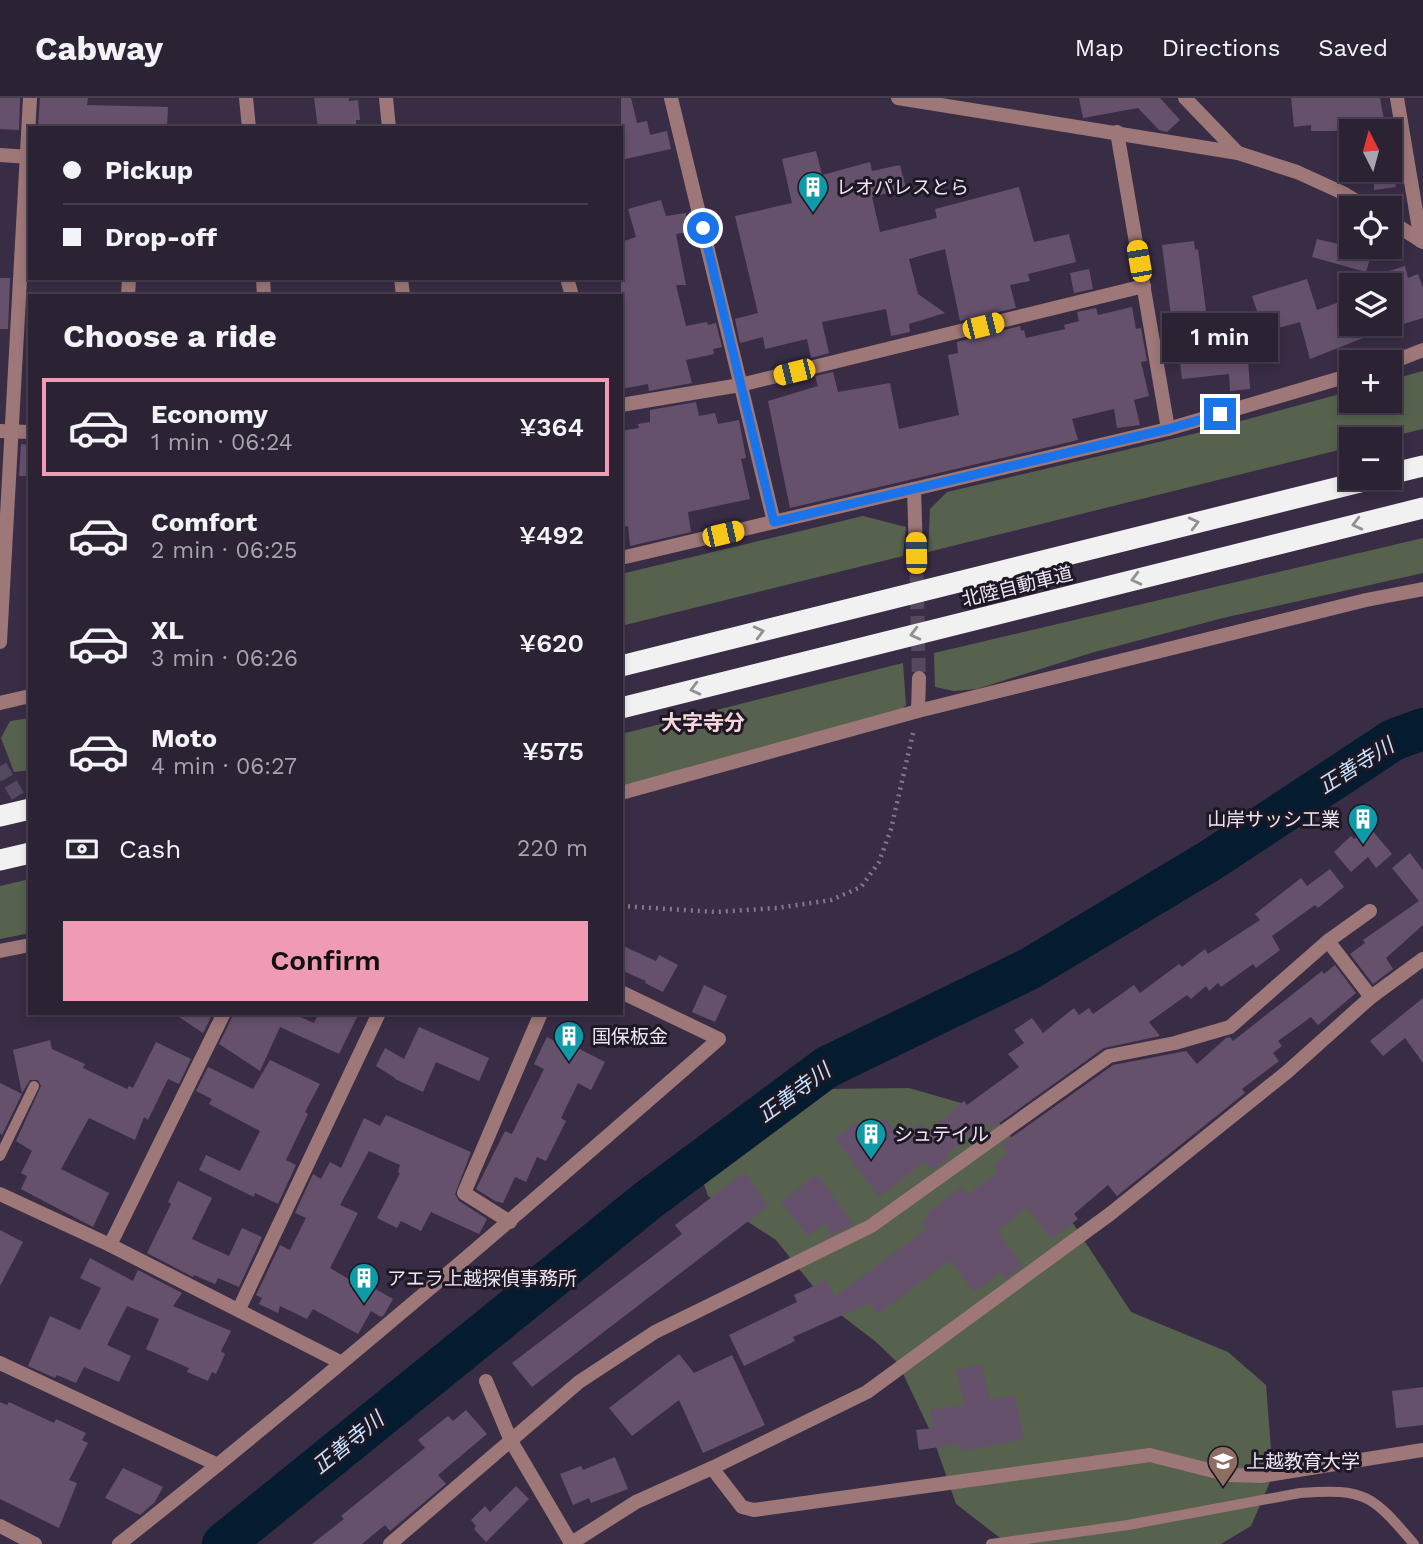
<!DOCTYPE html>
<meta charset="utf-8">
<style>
:root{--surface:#2b2234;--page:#332a3c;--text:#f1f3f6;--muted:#a6a4ac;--line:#473f4f;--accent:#f19ab3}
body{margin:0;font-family:"Work Sans","Noto Sans JP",sans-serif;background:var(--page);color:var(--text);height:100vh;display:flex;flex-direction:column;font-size:26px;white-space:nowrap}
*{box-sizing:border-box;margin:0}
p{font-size:23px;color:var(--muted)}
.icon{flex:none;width:38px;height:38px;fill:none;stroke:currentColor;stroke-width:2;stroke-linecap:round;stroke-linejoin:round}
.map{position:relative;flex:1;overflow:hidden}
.drawer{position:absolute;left:28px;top:196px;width:595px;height:721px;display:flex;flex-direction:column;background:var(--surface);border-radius:0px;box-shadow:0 4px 10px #0003,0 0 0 2px var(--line)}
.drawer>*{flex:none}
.top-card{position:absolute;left:28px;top:28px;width:595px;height:154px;border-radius:0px;box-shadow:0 4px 10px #0003,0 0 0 2px var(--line);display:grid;align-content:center;height:154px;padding:0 35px;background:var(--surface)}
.needle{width:46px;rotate:354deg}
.buttons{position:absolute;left:1339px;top:21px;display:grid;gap:14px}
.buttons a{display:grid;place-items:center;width:63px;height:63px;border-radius:0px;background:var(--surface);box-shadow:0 4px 10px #0003,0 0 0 2px var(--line);font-size:35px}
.end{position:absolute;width:32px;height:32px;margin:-16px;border:9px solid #1a73e8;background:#fff;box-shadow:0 0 0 4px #fff}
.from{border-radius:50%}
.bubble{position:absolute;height:49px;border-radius:0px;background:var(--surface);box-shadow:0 4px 10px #0003,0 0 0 2px var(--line);font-size:23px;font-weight:600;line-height:49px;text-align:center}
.car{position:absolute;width:21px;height:42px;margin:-21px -10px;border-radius:9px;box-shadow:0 0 5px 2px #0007;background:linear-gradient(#f5c518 24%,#345 0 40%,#f5c518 0 76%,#345 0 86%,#f5c518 0)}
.top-card b{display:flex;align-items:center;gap:24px;height:66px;font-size:26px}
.top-card b+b{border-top:2px solid var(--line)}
.top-card i{width:18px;height:18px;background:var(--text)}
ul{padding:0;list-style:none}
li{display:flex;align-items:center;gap:21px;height:98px;margin:0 14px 10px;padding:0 21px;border:4px solid transparent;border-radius:0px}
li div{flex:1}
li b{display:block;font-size:26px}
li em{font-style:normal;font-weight:600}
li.selected{border-color:var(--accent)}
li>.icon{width:63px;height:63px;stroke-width:1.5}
h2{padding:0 35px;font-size:32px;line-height:84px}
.pay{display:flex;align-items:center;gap:18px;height:77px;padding:0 35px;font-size:26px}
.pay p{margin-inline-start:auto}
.cta{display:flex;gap:14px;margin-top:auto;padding:14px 35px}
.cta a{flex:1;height:80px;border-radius:0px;background:var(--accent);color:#111;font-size:28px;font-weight:600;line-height:80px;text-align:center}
header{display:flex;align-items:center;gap:42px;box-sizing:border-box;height:98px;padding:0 35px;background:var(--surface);border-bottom:2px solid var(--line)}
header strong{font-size:33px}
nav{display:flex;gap:38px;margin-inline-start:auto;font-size:24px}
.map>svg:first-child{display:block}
.green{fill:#56614e}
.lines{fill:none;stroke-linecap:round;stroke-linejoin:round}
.river{stroke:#051b30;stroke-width:42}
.building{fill:#66516d}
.minor-tunnel{stroke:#544960;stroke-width:14;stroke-dasharray:14 7;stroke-linecap:butt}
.path{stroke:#83788d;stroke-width:4.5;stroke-dasharray:2 5;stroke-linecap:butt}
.service{stroke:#9e7778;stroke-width:10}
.minor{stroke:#9e7778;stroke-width:14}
.tertiary{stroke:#9e7778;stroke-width:14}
.motorway{stroke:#f1f1f1;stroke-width:21}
.oneway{stroke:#928f95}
.route{stroke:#1a73e8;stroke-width:9}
.labels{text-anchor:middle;stroke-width:6;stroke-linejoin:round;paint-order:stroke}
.poi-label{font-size:19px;fill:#ede5f5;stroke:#1e1824;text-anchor:start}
.street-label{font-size:19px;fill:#ede5f5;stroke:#1e1824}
.neighbourhood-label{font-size:21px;font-weight:bold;fill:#f8d6de;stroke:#1e1824}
.water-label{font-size:21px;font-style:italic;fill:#c7e2fe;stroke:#1e1824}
</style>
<header>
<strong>Cabway</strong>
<nav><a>Map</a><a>Directions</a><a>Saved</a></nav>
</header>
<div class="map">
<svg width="1423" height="1446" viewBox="0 0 1423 1446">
<rect width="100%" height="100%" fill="#392d46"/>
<g class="green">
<polygon points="1423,273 1423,331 1381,341 1351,341 1351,349 928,454 930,411 947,394 1197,335 1351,293 1351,303 1390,303 1390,282"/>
<polygon points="863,418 906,429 903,458 621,528 621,476"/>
<polygon points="1423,440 1423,475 1223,520 1091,555 977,591 954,593 935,589 934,555"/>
<polygon points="903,565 906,607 891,622 621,689 621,636"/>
<polygon points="30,620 30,672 14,674 1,640 10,623"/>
<polygon points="30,781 30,835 0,841 0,788"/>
<polygon points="909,990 989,1013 1035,1067 1131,1214 1228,1254 1266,1287 1273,1377 1251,1428 1221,1446 1008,1446 956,1406 932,1337 898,1265 876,1244 828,1207 776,1142 708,1098 700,1075 701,1047 750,1016 828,991"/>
</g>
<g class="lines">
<polyline class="river" points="223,1446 647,1103 827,969 1029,871 1211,762 1393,642 1423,631"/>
</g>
<g class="building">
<polygon points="0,0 20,0 19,32 0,31"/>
<polygon points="40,0 88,0 87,7 168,9 167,30 38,30"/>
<polygon points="314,0 349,0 349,3 358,2 360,22 356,22 356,30 318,30"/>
<polygon points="621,0 631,0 637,25 647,23 650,37 667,33 671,51 621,62"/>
<polygon points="1079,0 1160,0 1180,22 1167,34 1159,32 1138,10 1083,20"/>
<polygon points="1291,0 1380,0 1386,33 1311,33 1311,27 1294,29"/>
<polygon points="816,53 822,77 870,64 872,73 900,67 906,90 872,99 880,134 937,120 935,111 1019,89 1034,144 1069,136 1076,164 1028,176 1030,183 1010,187 1016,210 960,223 945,151 909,161 918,196 945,215 909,226 910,234 891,238 886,211 822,224 829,255 811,260 807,241 765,251 763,239 740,245 735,221 758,215 735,118 792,105 782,61"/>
<polygon points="1374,72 1393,72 1396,89 1374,92"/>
<polygon points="661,102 666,118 686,115 689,134 676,136 686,187 676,187 686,228 707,224 708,227 716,225 722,249 713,251 714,256 686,262 692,285 649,293 648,286 621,291 621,144 636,139 628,111"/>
<polygon points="1317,141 1372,154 1366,174 1312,159"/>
<polygon points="1194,143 1195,152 1198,151 1207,220 1257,213 1252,198 1307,181 1317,212 1351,200 1351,226 1359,226 1363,240 1310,261 1300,224 1257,236 1261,260 1248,262 1250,291 1230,293 1229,276 1182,281 1179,257 1166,260 1160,227 1172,225 1162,147"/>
<polygon points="1405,168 1408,180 1418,176 1423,190 1423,220 1403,226 1386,174"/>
<polygon points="1089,171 1093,191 1074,195 1070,175"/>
<polygon points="0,180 10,180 8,231 0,231"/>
<polygon points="1132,209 1136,231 1141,230 1147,263 1141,264 1149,298 1134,302 1140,327 1117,330 1114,311 1072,321 1078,342 790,410 768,303 818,288 815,278 833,274 838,294 890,285 899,331 959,317 948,257 958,255 957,244 1020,228 1021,233 1024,232 1026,240 1065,231 1064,227 1079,223 1077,214 1096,210 1098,217"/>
<polygon points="696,304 699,318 715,315 718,326 739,322 746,360 741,361 750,401 688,414 691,434 630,448 628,428 623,429 621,417 621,333 639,330 638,326 650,324 650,312"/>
<polygon points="21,346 30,347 30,378 19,378"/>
<polygon points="1370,730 1392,756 1376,770 1368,759 1351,774 1334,754 1351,738 1354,741"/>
<polygon points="1410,755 1423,772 1423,827 1386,860 1393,871 1373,886 1350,856 1365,845 1363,842 1419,803 1392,770"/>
<polygon points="1330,771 1344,789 1318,810 1315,807 1272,838 1280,852 1256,870 1253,866 1221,889 1218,885 1209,893 1206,888 1191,901 1187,897 1149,924 1160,938 1104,950 991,1031 986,1024 947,1056 950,1059 932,1072 925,1063 879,1099 835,1040 857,1024 865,1033 885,1020 901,1041 921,1025 928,1034 964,1003 967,1007 1019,969 1008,956 1024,945 1014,932 1032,920 1043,935 1074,910 1079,917 1089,910 1093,916 1134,887 1140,895 1179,866 1182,869 1205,851 1208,856 1260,822 1255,816 1301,780 1307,788"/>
<polygon points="621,847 656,863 659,857 678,867 663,894 645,885 646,883 621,872"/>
<polygon points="1335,867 1356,895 1318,927 1311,919 1278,943 1282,948 1273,955 1279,963 1242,991 1245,995 1117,1098 1108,1087 1074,1116 1078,1121 1051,1141 1027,1109 997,1133 1023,1168 1005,1181 1000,1175 974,1194 950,1162 878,1216 870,1205 793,1239 795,1243 744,1268 729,1237 797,1204 794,1197 827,1182 835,1199 926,1131 922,1125 929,1120 926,1116 961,1089 968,1097 998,1074 993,1068 1008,1055 1002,1046 1113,967 1186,953 1197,966 1226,940 1230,939 1233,943 1322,873 1324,876"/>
<polygon points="704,887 727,898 715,924 692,914"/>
<polygon points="1423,900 1423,965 1405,940 1383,958 1370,943"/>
<polygon points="173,915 213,915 203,935"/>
<polygon points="234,915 291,915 314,925 319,915 359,915 339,956 280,929 260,973 219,946"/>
<polygon points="419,929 489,960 479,983 436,964 423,994 395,981 395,980 376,968 385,950 404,961"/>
<polygon points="547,939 570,951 572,947 605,964 591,992 578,985 561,1020 566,1023 546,1063 537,1059 526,1084 515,1079 503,1105 495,1103 476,1091 505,1033 512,1036 544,971 534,966"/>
<polygon points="50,942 52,951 85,966 83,970 127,991 129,988 133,990 156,944 191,961 179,986 168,981 148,1022 144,1019 135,1042 89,1020 61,1071 109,1095 93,1129 21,1091 27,1078 21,1075 32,1053 16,1043 41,988 38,982 30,982 22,995 13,952"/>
<polygon points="270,962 320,986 305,1014 308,1016 286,1062 296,1067 278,1106 255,1095 254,1099 199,1072 206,1057 240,1073 260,1033 209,1006 212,1001 196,993 208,969 253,991"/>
<polygon points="0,985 22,996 2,1037 0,1035"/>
<polygon points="386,1017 471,1054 455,1096 459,1103 487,1121 479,1136 431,1114 421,1133 401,1123 397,1130 377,1120 400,1075 398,1074 400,1067 369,1053 340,1107 358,1115 330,1170 364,1190 367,1186 393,1201 384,1217 381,1219 371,1213 358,1236 313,1211 307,1221 280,1208 278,1215 259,1206 262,1200 256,1197 280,1147 290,1152 306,1120 295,1115 313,1076 321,1081 330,1064 341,1070 364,1020 380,1028"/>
<polygon points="745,1074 768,1108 532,1289 512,1265 682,1136 675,1127"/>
<polygon points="817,1076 853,1126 830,1138 825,1124 808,1138 781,1104"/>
<polygon points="178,1083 212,1100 192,1141 229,1158 242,1130 262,1139 239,1189 218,1180 215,1186 194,1177 193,1179 147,1155 171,1106 168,1104"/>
<polygon points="0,1132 23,1144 0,1188"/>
<polygon points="90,1160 133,1183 138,1172 182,1195 173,1208 231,1233 221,1253 225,1256 216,1276 212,1274 208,1283 187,1274 189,1270 146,1251 159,1221 127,1208 107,1247 131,1258 119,1284 84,1269 76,1285 57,1277 55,1280 28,1268 50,1218 80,1232 101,1190 80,1180"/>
<polygon points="679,1256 694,1275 732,1257 765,1327 703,1355 679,1302 632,1338 609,1310"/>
<polygon points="981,1266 990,1302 1014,1297 1024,1341 960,1353 960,1346 919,1352 916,1332 933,1330 930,1312 965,1307 956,1272"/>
<polygon points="1423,1289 1423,1327 1396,1330 1392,1293"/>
<polygon points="0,1304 7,1307 9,1304 54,1325 56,1321 86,1335 82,1342 88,1345 69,1382 77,1385 59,1430 0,1401"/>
<polygon points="466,1312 487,1336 438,1377 446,1386 390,1433 385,1427 362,1446 312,1446 344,1421 341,1418 425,1350 418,1342 448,1318 453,1323"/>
<polygon points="615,1359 628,1391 591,1405 589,1400 573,1407 560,1376 581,1368 583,1372"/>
<polygon points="123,1370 163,1389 154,1405 140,1417 105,1400"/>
<polygon points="516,1388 529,1401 486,1444 474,1431 476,1428 471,1422 485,1408 490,1414"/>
</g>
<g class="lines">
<g class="minor-tunnel">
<polyline points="916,455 919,580"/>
<polyline points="0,668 29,717"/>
</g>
<polyline class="path" points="621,808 716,814 777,810 831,802 861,789 879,764 891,731 914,631"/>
<g class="service">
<polyline points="0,1058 34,988"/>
<path d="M991,1446L1128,1427L1300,1395C1366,1390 1372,1397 1414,1446"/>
</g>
<g class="minor">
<polyline points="246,0 249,30"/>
<polyline points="386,0 389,30"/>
<polyline points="671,0 774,424"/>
<polyline points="1185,0 1238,55"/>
<polyline points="1397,0 1421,143"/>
<polyline points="1117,34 1168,331"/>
<polyline points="0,57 30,59"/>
<polyline points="263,180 264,198"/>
<polyline points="401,180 403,198"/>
<polyline points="567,180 572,198"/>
<polyline points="128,198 129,180"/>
<polyline points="1390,265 1423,252"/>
<polyline points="621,307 740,287 1144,188"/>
<polyline points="0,333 30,334"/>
<polyline points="914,391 916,455"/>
<polyline points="621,460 1168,331 1351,277"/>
<polyline points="0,544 30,0"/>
<polyline points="0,605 30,598"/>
<polyline points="918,613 919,580"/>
<polyline points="621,695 918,613 1366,502 1423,491"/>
<polyline points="1328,843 1371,899"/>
<polyline points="0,853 30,847"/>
<polyline points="0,1096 110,1147 340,1264"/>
<polyline points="510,1124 464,1095 541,915"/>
<polyline points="110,1147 224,915"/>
<polyline points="239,1211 379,915"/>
<polyline points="0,1265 218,1367"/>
<polyline points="486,1283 511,1343 571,1445"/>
<polyline points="712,1370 742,1409 754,1412 1150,1357 1229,1377 1261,1378 1423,1352"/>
<polyline points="0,1428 35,1446"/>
<path d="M119,1446C324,1284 522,1113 719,941L621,894"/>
<polyline points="390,1446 579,1284 655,1234 871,1128 1109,958 1175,945 1230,929 1328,843 1370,813"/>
<polyline points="570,1446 636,1404 712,1370 867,1294 1110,1116 1287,974 1371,899 1423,861"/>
</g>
<g class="tertiary">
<polyline points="898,0 1238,55 1297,74 1343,95 1368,110"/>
<polyline points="1390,123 1423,144"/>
</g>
<g class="motorway">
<polyline points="1390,376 1423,368"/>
<polyline points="621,568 1376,380"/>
<polyline points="621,610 1423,410"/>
<polyline points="0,718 30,711"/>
<polyline points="0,762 30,755"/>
</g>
</g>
<defs><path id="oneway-chevron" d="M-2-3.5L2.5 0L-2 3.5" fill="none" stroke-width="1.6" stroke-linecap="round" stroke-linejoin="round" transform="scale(1.75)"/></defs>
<g class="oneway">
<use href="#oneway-chevron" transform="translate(1194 425) rotate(-14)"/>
<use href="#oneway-chevron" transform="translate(1357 426) rotate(166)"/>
<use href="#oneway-chevron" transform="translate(1136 481) rotate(166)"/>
<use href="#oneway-chevron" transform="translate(759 534) rotate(-14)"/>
<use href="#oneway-chevron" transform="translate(915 536) rotate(166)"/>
<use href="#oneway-chevron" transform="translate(695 591) rotate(166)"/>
</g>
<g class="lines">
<polyline class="route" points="703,130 774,424 1168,331 1220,316"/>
</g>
<defs>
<g id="building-pin" transform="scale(1.575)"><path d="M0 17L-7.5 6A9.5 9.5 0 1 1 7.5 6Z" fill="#0f9aa8" stroke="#1e1824"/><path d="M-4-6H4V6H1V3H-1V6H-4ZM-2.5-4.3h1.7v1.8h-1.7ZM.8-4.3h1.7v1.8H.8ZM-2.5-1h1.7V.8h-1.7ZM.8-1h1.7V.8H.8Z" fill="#fff"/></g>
<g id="university-pin" transform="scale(1.575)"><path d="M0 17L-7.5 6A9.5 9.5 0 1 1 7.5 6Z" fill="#8d6e63" stroke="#1e1824"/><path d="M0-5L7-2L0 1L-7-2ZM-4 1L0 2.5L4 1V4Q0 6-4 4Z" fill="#fff"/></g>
</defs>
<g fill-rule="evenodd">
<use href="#building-pin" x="813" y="89"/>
<use href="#building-pin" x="1363" y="721"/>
<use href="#building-pin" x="569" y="938"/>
<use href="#building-pin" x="871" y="1036"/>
<use href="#building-pin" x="364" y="1180"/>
<use href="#university-pin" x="1223" y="1363"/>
</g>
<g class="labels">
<g class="poi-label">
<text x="836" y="96">レオパレスとら</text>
<text x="1340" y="728" text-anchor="end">山岸サッシ工業</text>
<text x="592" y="945">国保板金</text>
<text x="894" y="1043">シュテイル</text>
<text x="387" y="1187">アエラ上越探偵事務所</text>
<text x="1246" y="1370">上越教育大学</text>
</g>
<g class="street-label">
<text transform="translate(1017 488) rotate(-14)" y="7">北陸自動車道</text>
</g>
<g class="neighbourhood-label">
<text x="703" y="632">大字寺分</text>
</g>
<g class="water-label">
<text transform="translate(1356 668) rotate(-32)" y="7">正善寺川</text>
<text transform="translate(794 995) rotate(-36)" y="7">正善寺川</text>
<text transform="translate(348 1345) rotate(-39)" y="7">正善寺川</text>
</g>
</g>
</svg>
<div class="buttons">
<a><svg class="needle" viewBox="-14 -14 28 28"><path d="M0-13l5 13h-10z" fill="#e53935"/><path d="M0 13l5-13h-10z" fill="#a6a4ac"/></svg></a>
<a><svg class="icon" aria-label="locate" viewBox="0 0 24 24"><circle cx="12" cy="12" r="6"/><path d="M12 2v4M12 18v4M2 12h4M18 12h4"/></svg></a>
<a><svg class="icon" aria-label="layers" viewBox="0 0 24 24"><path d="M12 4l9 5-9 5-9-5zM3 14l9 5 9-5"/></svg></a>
<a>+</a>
<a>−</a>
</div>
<i class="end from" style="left:703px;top:130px"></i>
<i class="end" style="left:1220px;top:316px"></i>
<div class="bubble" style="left:1162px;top:215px;width:116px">1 min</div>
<i class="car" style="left:1139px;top:163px;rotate:350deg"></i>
<i class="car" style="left:983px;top:228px;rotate:76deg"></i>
<i class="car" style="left:794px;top:274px;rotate:256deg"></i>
<i class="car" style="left:723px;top:436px;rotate:77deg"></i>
<i class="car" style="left:916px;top:455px;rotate:359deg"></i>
<div class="top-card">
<b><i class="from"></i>Pickup</b>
<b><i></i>Drop-off</b>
</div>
<section class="drawer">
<h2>Choose a ride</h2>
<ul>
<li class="selected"><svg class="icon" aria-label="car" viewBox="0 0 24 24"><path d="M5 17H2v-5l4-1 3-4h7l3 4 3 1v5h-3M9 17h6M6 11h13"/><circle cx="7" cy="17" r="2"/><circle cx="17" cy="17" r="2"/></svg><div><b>Economy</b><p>1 min · 06:24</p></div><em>¥364</em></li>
<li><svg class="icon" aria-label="car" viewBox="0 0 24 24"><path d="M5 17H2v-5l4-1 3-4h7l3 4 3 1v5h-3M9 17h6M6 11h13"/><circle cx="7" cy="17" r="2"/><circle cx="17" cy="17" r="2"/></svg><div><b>Comfort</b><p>2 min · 06:25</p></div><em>¥492</em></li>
<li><svg class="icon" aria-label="car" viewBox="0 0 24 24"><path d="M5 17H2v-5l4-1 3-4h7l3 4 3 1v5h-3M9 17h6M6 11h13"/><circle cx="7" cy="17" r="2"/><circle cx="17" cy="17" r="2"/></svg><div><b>XL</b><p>3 min · 06:26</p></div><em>¥620</em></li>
<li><svg class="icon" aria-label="car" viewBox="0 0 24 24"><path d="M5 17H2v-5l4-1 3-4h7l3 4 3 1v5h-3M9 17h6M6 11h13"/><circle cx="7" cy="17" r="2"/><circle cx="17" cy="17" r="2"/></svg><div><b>Moto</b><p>4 min · 06:27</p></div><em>¥575</em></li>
</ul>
<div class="pay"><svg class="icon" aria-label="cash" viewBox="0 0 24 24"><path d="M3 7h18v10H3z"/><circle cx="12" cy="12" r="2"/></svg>Cash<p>220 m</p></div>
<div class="cta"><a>Confirm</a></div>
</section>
</div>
